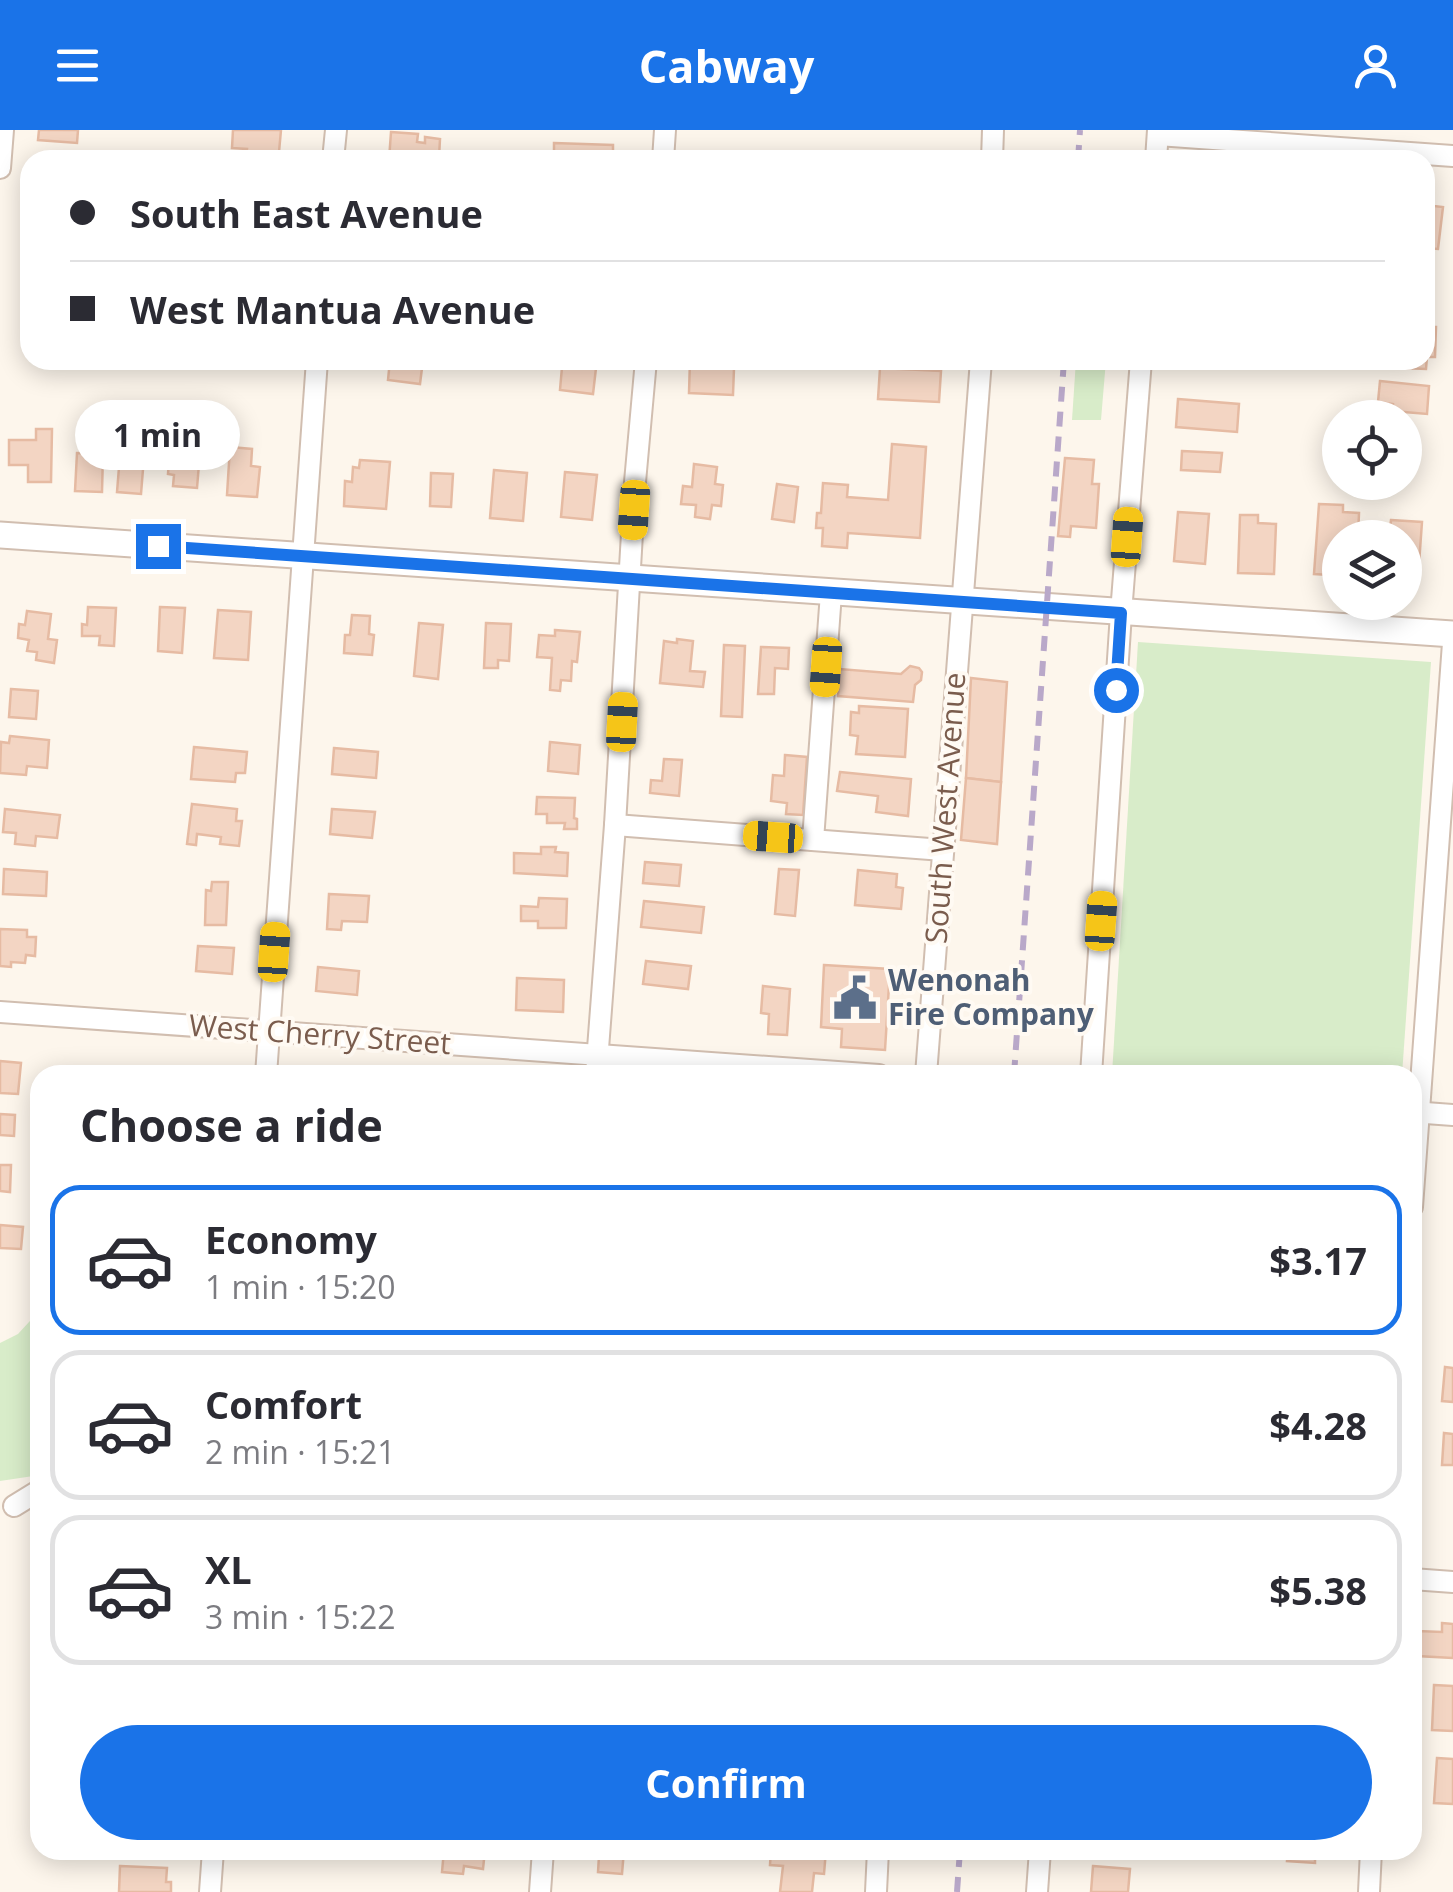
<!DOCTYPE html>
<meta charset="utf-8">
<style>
:root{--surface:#fff;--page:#f2f2f3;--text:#2b2b33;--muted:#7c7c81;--line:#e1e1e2;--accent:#1a73e8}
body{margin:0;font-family:"Open Sans",sans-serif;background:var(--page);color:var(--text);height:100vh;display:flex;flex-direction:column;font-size:38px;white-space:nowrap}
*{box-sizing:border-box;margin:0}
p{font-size:32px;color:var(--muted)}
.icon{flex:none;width:55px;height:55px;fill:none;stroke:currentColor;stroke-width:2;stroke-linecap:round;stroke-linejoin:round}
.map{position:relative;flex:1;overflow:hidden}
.drawer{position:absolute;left:30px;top:935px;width:1392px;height:795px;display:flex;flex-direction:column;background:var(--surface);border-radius:30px;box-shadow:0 5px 25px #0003}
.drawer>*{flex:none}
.top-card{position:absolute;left:20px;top:20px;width:1415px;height:220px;border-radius:30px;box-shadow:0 5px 25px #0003;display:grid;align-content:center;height:220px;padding:0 50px;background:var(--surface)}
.fabs{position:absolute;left:1322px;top:270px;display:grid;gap:20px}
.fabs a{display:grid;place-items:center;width:100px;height:100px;border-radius:50%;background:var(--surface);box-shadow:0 5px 25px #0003;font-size:50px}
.end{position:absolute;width:45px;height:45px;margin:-22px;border:12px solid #1a73e8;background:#fff;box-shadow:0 0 0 5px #fff}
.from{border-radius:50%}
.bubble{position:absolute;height:70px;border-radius:35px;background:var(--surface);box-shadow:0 5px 25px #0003;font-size:32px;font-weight:700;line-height:70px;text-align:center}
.car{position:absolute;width:30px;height:60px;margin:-30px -15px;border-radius:12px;box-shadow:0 0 8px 2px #0007;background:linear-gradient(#f5c518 24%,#345 0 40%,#f5c518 0 76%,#345 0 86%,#f5c518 0)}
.top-card b{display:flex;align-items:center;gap:35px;height:95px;font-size:38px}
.top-card b+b{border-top:2px solid var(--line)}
.top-card i{width:25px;height:25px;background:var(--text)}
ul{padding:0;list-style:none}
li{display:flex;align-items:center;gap:30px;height:150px;margin:0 20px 15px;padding:0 30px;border:5px solid var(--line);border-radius:30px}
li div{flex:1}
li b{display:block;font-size:38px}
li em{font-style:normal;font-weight:700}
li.active{border-color:var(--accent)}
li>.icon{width:90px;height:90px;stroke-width:1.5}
h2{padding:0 50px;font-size:45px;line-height:120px}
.button{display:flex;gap:20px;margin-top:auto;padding:20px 50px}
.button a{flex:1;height:115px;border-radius:60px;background:var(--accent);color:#fff;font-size:40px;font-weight:700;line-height:115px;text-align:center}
header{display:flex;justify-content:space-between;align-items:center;height:130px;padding:0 50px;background:var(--accent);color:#fff;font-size:45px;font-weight:700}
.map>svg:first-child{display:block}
.green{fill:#d8ecc9}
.building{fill:#f3d5c3;stroke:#e6bba3;stroke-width:2.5}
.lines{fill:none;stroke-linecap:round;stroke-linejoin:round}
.minor-casing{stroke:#d1beb0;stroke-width:24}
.tertiary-casing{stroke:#d1beb0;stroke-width:29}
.minor{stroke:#fff;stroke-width:20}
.tertiary{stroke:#fff;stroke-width:25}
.rail{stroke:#b9a8c9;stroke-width:6;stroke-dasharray:15 10;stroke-linecap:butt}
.route{stroke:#1a73e8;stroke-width:12}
.labels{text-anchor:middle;stroke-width:8;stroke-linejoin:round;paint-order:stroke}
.street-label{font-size:30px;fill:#7a5c4d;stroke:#fffaf3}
.service-label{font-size:30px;font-weight:bold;fill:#4e5e75;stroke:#fffaf3;text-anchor:start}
</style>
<header><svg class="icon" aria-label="menu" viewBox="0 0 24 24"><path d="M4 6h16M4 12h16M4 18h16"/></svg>Cabway<svg class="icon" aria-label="person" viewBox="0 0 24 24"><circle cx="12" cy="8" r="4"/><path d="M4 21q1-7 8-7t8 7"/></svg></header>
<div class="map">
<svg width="1453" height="1762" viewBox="0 0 1453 1762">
<rect width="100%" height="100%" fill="#fdf6ec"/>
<g class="green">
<polygon points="1076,230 1106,230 1101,290 1072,290"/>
<polygon points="1138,512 1431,532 1402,945 1112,945"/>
<polygon points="40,1180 40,1345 0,1351 0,1213 18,1204"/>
</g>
<g class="building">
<polygon points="39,0 78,0 77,13 38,10"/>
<polygon points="233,0 281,0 279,22 273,22 272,30 246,30 247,19 232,18"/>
<polygon points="391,2 418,4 417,12 425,13 425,7 440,9 439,28 418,26 418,30 389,30"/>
<polygon points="554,13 613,15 613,30 554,30"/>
<polygon points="1425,75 1443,77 1438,119 1425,118"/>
<polygon points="1425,197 1436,197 1435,227 1427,227 1426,239 1402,238 1402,231 1384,230 1425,230"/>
<polygon points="390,230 423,230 420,254 388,250"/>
<polygon points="552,230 591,230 590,237 596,238 593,264 560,260 562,237 552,235"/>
<polygon points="690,230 726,230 726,238 734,238 733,265 689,263"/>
<polygon points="880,238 941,241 939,272 878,269"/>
<polygon points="1380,251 1429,256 1427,284 1393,281 1393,274 1378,272"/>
<polygon points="1178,269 1239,274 1237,302 1176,297"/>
<polygon points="36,299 52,299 51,352 28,352 28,335 9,335 9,310 36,310"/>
<polygon points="177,307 193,308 192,333 199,334 197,358 173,356 174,345 168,344 169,330 176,330"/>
<polygon points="892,314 926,317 920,408 848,403 847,418 822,416 823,398 816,398 817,383 821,383 823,353 848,355 847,367 888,370"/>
<polygon points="230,317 252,319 251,336 260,337 257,367 227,365"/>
<polygon points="1182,321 1222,323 1220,342 1181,340"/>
<polygon points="77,323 103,324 102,362 75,361"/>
<polygon points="120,325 144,327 141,364 117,362"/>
<polygon points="1065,328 1094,330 1092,354 1099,354 1096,398 1071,396 1070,407 1058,406"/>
<polygon points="360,330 390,332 386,379 344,376 345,351 352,352 353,337 359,338"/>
<polygon points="694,334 717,337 715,354 723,355 721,376 712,375 710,389 695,387 696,375 681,374 683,356 692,357"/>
<polygon points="494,340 527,343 523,391 490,388"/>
<polygon points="565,342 597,345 592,390 561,387"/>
<polygon points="431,343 453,344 451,377 430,376"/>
<polygon points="777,354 798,357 794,392 772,389"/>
<polygon points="1319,374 1343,375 1343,382 1359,383 1358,408 1340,408 1340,441 1329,441 1329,445 1314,444"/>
<polygon points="1178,382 1209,384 1205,434 1174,431"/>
<polygon points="1240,385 1258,385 1258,393 1276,394 1274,444 1238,443"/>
<polygon points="1391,390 1422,392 1418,448 1408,448 1408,441 1405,441 1405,408 1389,408"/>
<polygon points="88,477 116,478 114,516 99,515 100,506 82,506 82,494 87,495"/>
<polygon points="160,477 185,478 182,523 158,521"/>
<polygon points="218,480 251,482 248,530 214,528"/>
<polygon points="27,481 51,484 48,509 57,510 54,533 36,530 37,522 27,521 29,510 18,508 19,494 25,495"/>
<polygon points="352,485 370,486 369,504 374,505 372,525 344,523 345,505 350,505"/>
<polygon points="419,493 443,495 438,549 414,546"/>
<polygon points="486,493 511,494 509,531 498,530 498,538 484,538"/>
<polygon points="555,500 580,502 577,532 572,531 571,551 561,550 560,561 550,560 552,528 537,527 539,505 555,506"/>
<polygon points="677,509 693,511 690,541 705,542 703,557 660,553 664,511 677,513"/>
<polygon points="724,515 745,516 742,587 721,586"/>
<polygon points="761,517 789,518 788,539 775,538 774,564 758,564"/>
<polygon points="910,536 919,538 922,542 921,550 915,555 913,572 838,566 840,539 901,544"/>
<polygon points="971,548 1007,552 1001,652 966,648"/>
<polygon points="11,559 38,561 36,589 9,587"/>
<polygon points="859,576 908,579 905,627 856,624 858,606 850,605 851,582 859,583"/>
<polygon points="10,606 49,610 47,638 27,636 26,645 0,643 1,612 9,613"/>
<polygon points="550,612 580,615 578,644 548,641"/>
<polygon points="194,617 247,622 245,643 236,643 235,652 191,649"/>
<polygon points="334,618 378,622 376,648 332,644"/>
<polygon points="785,625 807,627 803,685 786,684 787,673 771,671 773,645 784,646"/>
<polygon points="664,629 682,630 679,666 650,663 651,650 662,651"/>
<polygon points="840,642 911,649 908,686 876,682 878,666 837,661"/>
<polygon points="966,648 1001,652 997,714 961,710"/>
<polygon points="537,667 575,668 574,688 577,689 577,699 564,699 565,693 547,693 547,684 536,684"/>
<polygon points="192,674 237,679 236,691 242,691 239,716 220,714 221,707 197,704 196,715 187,714"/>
<polygon points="5,679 60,685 57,708 36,706 35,716 15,714 16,703 3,702"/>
<polygon points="332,679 375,682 372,708 330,704"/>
<polygon points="541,717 556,717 555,722 568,723 567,746 514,743 514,723 541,724"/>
<polygon points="645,732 681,735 679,756 643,753"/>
<polygon points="4,739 47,742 46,766 3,764"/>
<polygon points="779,739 799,740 795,786 775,784"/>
<polygon points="858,740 897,744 896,757 903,758 901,779 855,775"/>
<polygon points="212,752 228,752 226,795 205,795 206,760 211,761"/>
<polygon points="329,764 369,766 367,792 342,791 341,800 327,799"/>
<polygon points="539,768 567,769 566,798 538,798 538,791 521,791 521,776 538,777"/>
<polygon points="644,771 704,777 701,803 641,797"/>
<polygon points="0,799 27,800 27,807 36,807 35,826 26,825 25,833 11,832 11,837 0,836"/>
<polygon points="198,816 234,818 232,844 196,841"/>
<polygon points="646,831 691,836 688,859 643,854"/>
<polygon points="824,835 890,839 885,920 841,917 842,899 821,897"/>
<polygon points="318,837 359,841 357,865 316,861"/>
<polygon points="517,848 564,850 563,882 516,880"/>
<polygon points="763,856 790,859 787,905 768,904 769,884 761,883"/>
<polygon points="0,931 21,933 18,964 0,963"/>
<polygon points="0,984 15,985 14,1006 0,1005"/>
<polygon points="0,1035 11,1035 10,1062 0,1061"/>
<polygon points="0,1095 23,1097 21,1119 0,1118"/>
<polygon points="1445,1237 1453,1238 1453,1272 1442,1271"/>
<polygon points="1444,1303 1453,1304 1453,1335 1442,1335"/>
<polygon points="1442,1493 1453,1494 1453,1528 1417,1526 1418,1501 1442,1502"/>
<polygon points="1434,1555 1453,1556 1453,1601 1432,1600"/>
<polygon points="1437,1628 1453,1629 1453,1674 1434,1673"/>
<polygon points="444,1720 485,1720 483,1739 464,1736 463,1744 442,1742"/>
<polygon points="592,1720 624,1720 622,1744 598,1742 599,1726 592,1725"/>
<polygon points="771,1720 826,1720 824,1744 814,1743 812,1762 780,1762 783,1736 770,1735"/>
<polygon points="1288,1720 1315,1720 1315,1733 1287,1731"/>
<polygon points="120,1736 167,1738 166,1752 171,1752 171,1762 119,1762"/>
<polygon points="1093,1736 1130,1739 1128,1762 1091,1762"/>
</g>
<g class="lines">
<g class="minor-casing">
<g id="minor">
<polyline points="1158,5 1453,26"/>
<polyline points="333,30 336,0"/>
<polyline points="663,30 665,0"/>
<polyline points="992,30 993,0"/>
<polyline points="1156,30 1158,0"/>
<polyline points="0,38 3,0"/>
<polyline points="615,695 943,720"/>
<polyline points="813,710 831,463"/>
<polyline points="0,882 879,945"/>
<polyline points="266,945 317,230"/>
<polyline points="596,945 615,695 635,352 646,230"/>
<polyline points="926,945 981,230"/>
<polyline points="1091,945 1121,483 1141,230"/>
<polyline points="1412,982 1453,985"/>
<polyline points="1412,1077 1453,513"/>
<polyline points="14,1376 40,1360"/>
<polyline points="1412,1449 1453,1452"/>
<polyline points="210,1762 213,1720"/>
<polyline points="540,1762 543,1720"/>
<polyline points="876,1762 878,1720"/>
<polyline points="1037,1762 1040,1720"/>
<polyline points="1369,1762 1371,1720"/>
</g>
</g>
<g class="tertiary-casing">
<polyline id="tertiary" points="0,405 1453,504"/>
</g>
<use href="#minor" class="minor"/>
<use href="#tertiary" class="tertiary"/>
<g class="rail">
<polyline points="1078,30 1080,0"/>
<polyline points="1014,945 1064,230"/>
<polyline points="957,1762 960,1720"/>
</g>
</g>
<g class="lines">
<polyline class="route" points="158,416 1121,483 1116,560"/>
</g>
<defs>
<g id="civic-bare" transform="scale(3.45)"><path d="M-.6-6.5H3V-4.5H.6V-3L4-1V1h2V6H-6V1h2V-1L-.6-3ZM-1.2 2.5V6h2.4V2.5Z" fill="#5c6f8a" stroke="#fffaf3" stroke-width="2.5" paint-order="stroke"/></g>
</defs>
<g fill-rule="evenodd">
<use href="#civic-bare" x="855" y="868"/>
</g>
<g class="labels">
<g class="street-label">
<text transform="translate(946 678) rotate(-86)" y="10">South West Avenue</text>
<text transform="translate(320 905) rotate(4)" y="10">West Cherry Street</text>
</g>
<g class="service-label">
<text x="888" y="861">Wenonah<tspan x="888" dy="34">Fire Company</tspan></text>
</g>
</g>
</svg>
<div class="fabs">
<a><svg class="icon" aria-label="locate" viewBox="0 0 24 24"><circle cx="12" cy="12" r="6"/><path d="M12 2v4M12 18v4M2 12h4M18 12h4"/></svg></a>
<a><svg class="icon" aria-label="layers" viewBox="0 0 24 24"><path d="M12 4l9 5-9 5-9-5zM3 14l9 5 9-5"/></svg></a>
</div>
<i class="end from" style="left:1116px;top:560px"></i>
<i class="end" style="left:158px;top:416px"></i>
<div class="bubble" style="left:75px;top:270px;width:165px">1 min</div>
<i class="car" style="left:634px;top:380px;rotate:184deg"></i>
<i class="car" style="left:1127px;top:407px;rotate:4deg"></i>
<i class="car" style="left:826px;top:537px;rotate:184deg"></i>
<i class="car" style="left:622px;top:592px;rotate:3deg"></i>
<i class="car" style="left:773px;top:707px;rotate:274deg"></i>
<i class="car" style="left:1101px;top:791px;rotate:4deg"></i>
<i class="car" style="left:274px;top:822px;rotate:4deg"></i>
<div class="top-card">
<b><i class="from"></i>South East Avenue</b>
<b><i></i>West Mantua Avenue</b>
</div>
<section class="drawer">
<h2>Choose a ride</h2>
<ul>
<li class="active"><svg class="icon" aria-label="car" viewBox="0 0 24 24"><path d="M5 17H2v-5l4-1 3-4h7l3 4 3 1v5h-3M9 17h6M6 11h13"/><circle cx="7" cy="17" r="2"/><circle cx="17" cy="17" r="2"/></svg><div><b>Economy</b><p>1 min · 15:20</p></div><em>$3.17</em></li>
<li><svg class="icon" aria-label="car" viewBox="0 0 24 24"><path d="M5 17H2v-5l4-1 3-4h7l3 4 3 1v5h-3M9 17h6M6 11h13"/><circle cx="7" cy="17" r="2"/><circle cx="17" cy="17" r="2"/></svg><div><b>Comfort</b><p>2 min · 15:21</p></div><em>$4.28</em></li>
<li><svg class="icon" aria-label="car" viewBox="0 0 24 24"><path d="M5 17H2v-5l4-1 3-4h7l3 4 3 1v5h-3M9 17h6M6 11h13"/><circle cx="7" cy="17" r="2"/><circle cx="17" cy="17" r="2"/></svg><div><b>XL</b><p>3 min · 15:22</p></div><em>$5.38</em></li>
</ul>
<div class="button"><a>Confirm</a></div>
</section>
</div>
